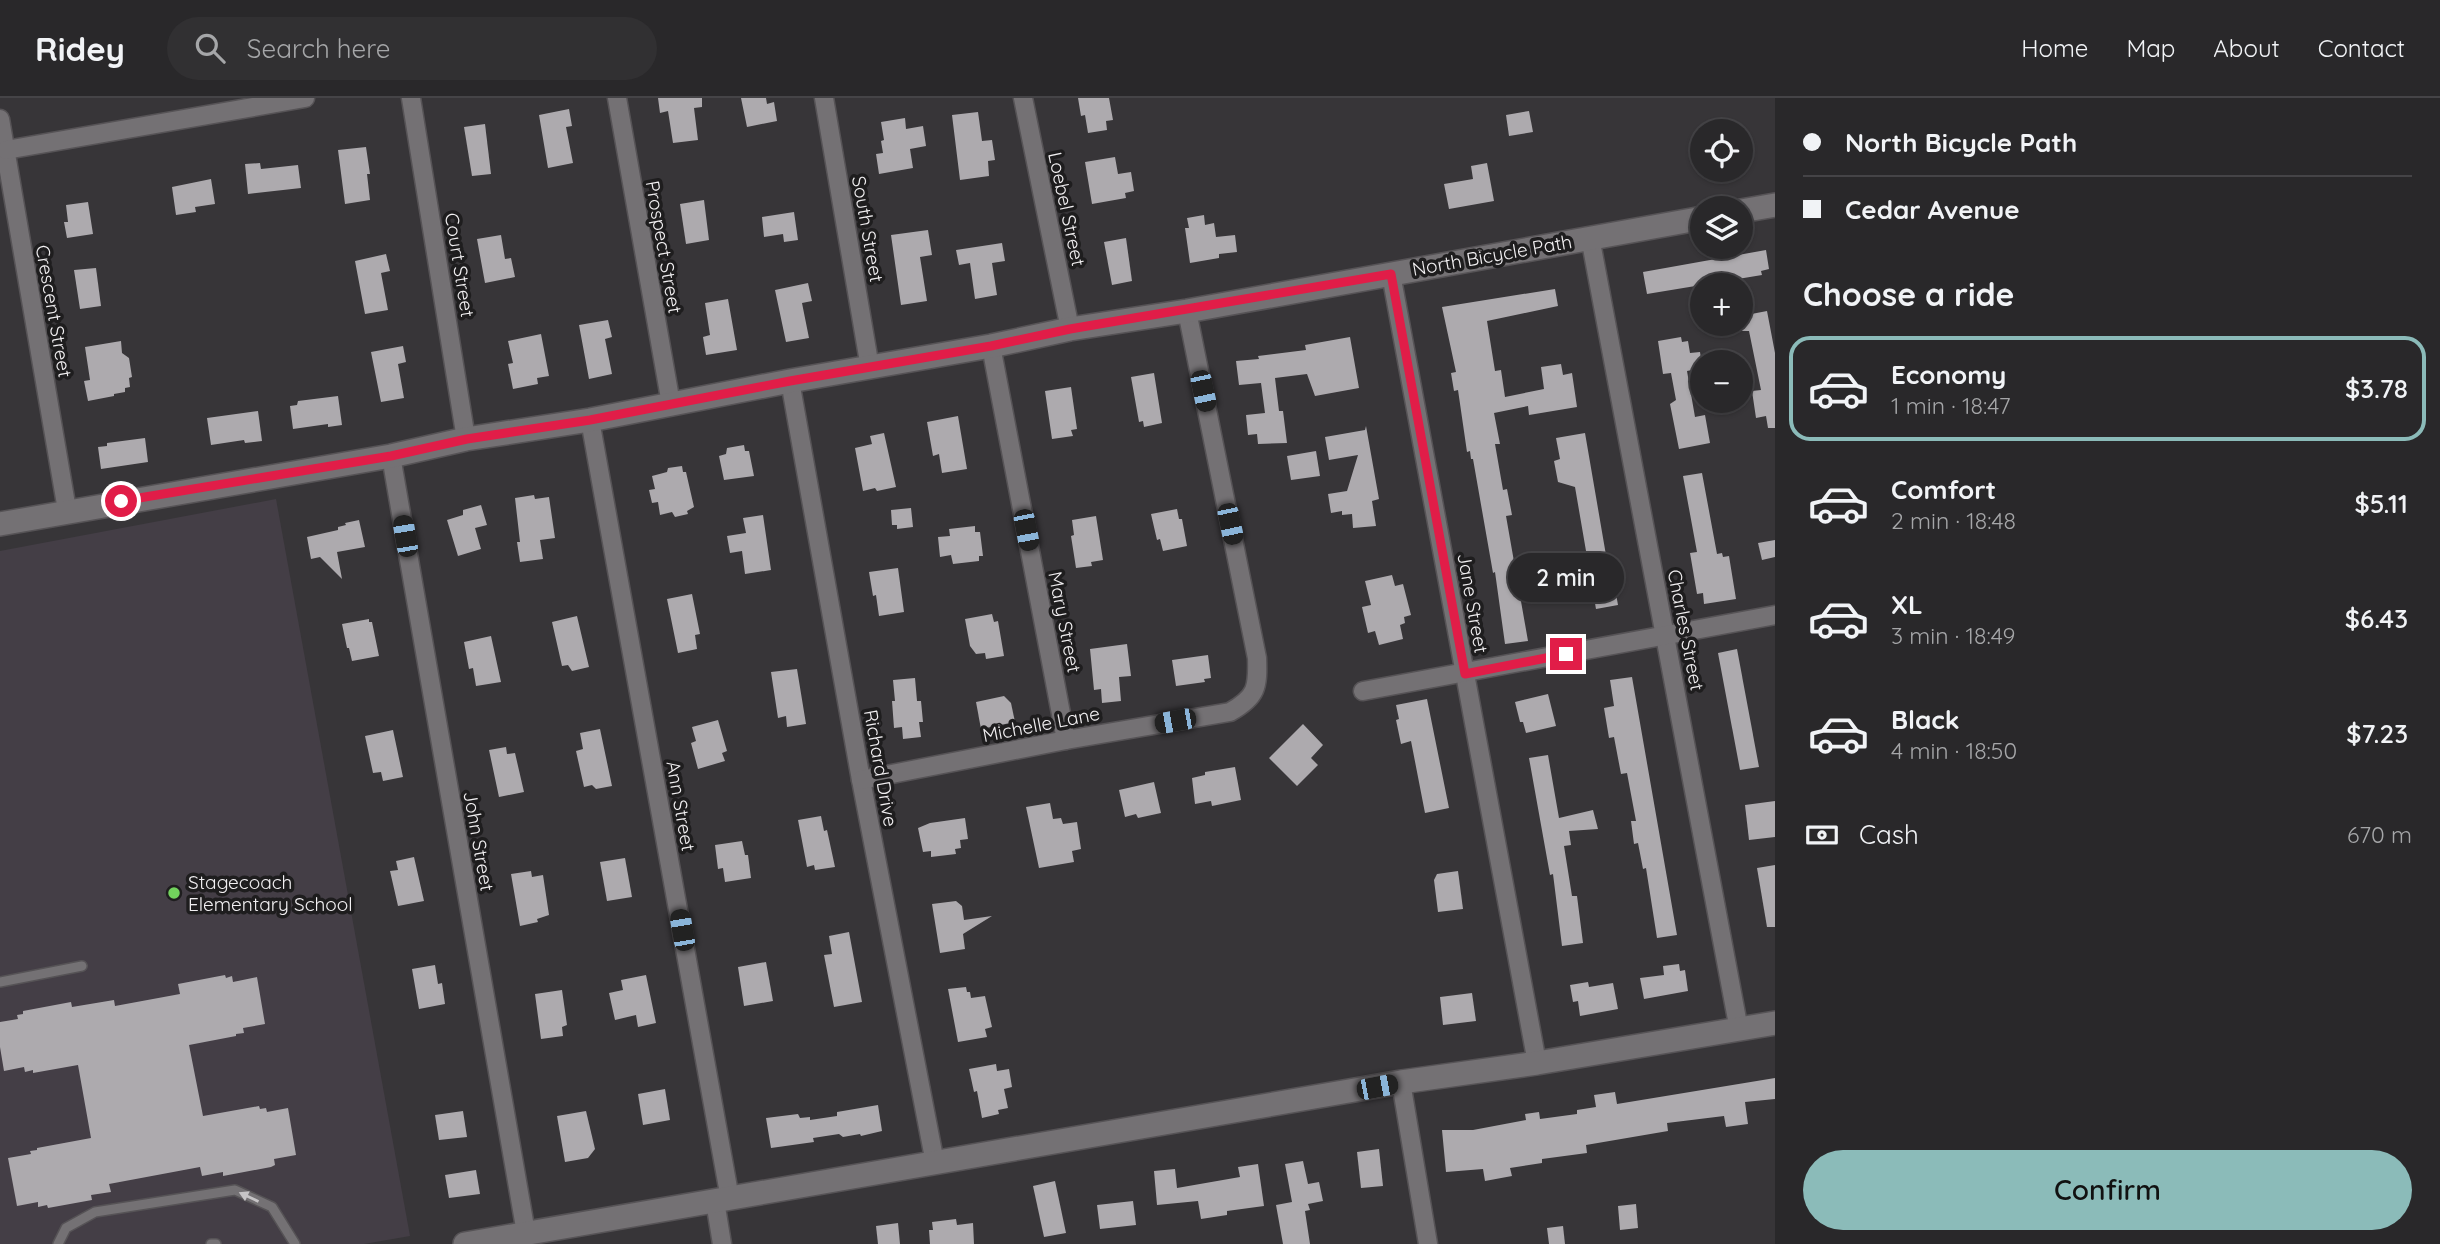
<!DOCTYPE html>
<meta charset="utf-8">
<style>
:root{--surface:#29282a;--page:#313032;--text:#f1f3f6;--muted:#a5a6a8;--line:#454447;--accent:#8bbbb9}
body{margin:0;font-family:Quicksand,sans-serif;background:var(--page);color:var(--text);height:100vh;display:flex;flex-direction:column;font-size:26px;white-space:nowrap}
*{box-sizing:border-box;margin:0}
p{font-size:23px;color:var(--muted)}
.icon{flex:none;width:38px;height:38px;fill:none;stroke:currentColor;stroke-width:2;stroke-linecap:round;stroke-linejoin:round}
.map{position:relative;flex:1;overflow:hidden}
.details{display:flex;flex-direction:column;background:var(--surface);width:665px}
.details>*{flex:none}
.guide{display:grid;align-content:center;height:154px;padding:0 28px;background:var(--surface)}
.tools{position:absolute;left:1690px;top:21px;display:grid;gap:14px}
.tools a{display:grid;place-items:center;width:63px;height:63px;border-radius:50%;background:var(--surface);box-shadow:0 2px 5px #0004,0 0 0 2px var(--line);font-size:35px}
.end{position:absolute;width:32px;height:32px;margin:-16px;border:9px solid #e11d48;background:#fff;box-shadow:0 0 0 4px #fff}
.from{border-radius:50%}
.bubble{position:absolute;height:49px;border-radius:24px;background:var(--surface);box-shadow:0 2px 5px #0004,0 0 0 2px var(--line);font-size:23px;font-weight:600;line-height:49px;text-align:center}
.car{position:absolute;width:21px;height:42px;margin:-21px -10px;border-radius:9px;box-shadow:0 0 5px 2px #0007;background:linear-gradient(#222 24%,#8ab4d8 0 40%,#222 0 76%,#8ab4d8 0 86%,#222 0)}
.guide b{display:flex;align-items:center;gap:24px;height:66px;font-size:26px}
.guide b+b{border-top:2px solid var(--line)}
.guide i{width:18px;height:18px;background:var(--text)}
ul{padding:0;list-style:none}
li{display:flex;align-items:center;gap:21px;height:105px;margin:0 14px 10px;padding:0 14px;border:4px solid transparent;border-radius:21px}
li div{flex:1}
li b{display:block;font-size:26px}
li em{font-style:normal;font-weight:600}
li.current{border-color:var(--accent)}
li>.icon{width:63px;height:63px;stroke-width:1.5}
h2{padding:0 28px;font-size:32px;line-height:84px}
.pay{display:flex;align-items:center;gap:18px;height:77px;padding:0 28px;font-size:26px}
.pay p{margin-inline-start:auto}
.primary-button{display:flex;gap:14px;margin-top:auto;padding:14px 28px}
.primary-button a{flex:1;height:80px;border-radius:42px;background:var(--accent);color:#111;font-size:28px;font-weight:600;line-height:80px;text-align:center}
header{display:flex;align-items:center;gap:42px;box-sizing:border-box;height:98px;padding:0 35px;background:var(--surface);border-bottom:2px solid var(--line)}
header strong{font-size:33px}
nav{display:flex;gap:38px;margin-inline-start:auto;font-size:24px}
.search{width:490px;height:63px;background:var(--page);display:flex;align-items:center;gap:18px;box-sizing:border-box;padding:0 24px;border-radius:38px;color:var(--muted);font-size:26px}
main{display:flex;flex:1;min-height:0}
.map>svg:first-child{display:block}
.built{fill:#443e46}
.building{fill:#adaaae}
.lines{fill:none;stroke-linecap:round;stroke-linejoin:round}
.service-casing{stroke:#565356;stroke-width:12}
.minor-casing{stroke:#565356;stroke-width:21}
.tertiary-casing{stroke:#565356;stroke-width:26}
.service{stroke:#747174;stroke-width:9}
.minor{stroke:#747174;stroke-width:18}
.tertiary{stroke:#747174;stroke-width:23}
.oneway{fill:#c6c4c6}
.route{stroke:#e11d48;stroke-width:9}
.poi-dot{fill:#72d25d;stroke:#1e1d1e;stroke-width:2.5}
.labels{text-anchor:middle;stroke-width:7;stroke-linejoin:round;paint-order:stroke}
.street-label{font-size:19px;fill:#f2f0f2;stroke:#1e1d1e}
.poi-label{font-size:19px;fill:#f2f0f2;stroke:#1e1d1e;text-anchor:start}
</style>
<header>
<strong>Ridey</strong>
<div class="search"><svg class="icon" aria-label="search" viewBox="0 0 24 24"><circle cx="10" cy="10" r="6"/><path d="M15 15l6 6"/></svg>Search here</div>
<nav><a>Home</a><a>Map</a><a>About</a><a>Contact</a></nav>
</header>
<main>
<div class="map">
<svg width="1775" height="1146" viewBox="0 0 1775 1146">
<rect width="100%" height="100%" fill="#373538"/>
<polygon class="built" points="276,401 410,1138 364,1146 0,1146 0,453"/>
<g class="building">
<polygon points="658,0 702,0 702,9 694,10 698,42 673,45 668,13 660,15"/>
<polygon points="741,0 766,0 767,6 774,4 777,23 747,29"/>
<polygon points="1078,0 1109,0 1113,22 1106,23 1107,32 1088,35 1085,17 1081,18"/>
<polygon points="569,11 572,28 566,29 573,65 548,70 539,17"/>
<polygon points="1529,13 1533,34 1509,38 1506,17"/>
<polygon points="978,14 982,43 992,42 995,62 988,63 989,78 960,82 952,17"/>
<polygon points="905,20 906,31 923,28 926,48 910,51 913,70 879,76 876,56 883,55 881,43 884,42 881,24"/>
<polygon points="485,26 491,76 472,78 464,29"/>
<polygon points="366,49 370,76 367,76 370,102 345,106 338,52"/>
<polygon points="1115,59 1118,76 1131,74 1134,93 1125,95 1126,100 1092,106 1085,64"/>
<polygon points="260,65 261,71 298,67 301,90 248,96 245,66"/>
<polygon points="1487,65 1494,103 1449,111 1444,86 1473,81 1471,68"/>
<polygon points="211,81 215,106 195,109 196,114 176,117 172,89"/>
<polygon points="704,102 709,142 686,146 680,106"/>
<polygon points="88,104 93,136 67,140 64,124 68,124 66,107"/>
<polygon points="794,114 798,142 784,144 783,136 764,139 762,119"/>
<polygon points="1204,117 1205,127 1214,125 1216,139 1235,137 1237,154 1219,156 1219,160 1190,165 1185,130 1189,130 1187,120"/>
<polygon points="928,132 932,157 920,159 927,203 901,207 891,137"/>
<polygon points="501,137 505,161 511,160 515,179 485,185 477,141"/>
<polygon points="1126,140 1132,183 1112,187 1104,144"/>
<polygon points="1002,145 1005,163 992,165 997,197 975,201 970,165 959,167 956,152"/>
<polygon points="1766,152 1769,171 1761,173 1762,177 1647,196 1643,174"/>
<polygon points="386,156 390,173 381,175 388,212 365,216 355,163"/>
<polygon points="96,170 101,208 80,211 74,172"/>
<polygon points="808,185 812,203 802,205 809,240 786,244 775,192"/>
<polygon points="1555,191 1558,208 1487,223 1495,273 1501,272 1505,299 1544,291 1541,269 1561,266 1563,277 1572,275 1577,309 1529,317 1528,308 1494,315 1500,346 1495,346 1503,392 1507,391 1512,417 1506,418 1528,543 1505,546 1495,474 1493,475 1473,361 1471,361 1470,353 1467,354 1458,292 1454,293 1451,275 1456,274 1442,209"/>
<polygon points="728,201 737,252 706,257 703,239 710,237 705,205"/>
<polygon points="1767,213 1775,255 1775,330 1768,330 1766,318 1756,320 1752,293 1761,292 1749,233 1741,233 1741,218"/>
<polygon points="608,222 612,239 605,241 612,276 589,281 579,227"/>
<polygon points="541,236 549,278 537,280 538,286 513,291 508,266 513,265 508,243"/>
<polygon points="1350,239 1359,290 1315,298 1307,276 1275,280 1279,313 1283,313 1287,345 1258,346 1257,336 1248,337 1246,317 1265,315 1261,285 1239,287 1236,263 1259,261 1258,258 1306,252 1305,247"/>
<polygon points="1681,239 1682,244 1688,243 1690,255 1700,254 1702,267 1692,269 1692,272 1687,273 1695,319 1705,317 1710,345 1679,351 1670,306 1676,302 1671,275 1663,276 1658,243"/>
<polygon points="121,243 122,255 129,260 132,279 129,280 130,289 125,290 125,294 114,296 114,298 88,303 84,283 90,282 85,249"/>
<polygon points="403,248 406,264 398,266 404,300 381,304 371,254"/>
<polygon points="1154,275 1162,325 1144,329 1143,323 1139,324 1131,279"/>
<polygon points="1071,289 1077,331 1071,332 1073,338 1052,341 1045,293"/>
<polygon points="338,298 342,327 328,329 328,326 293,331 290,308 297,307 298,303"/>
<polygon points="258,313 262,343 245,345 244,342 211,347 207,320"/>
<polygon points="958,318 967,371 942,375 939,356 933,358 927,324"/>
<polygon points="1366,328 1379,401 1372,403 1376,428 1353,430 1352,416 1342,417 1342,413 1331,415 1328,396 1347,393 1358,357 1329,362 1325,339 1365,332"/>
<polygon points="884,335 896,389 877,393 875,390 863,393 855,350 872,346 870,338"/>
<polygon points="1585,335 1607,463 1610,462 1618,507 1596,511 1575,389 1558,384 1554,363 1560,361 1556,340"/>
<polygon points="145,340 148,364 101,371 98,349 107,348 107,345"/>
<polygon points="744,347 745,353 749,353 754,378 724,382 719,358 726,356 727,350"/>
<polygon points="1316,353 1320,378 1291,382 1287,358"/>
<polygon points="682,368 683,374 686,374 694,409 687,413 688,416 675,419 672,414 660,417 658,404 652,405 649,392 655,391 652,378 667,374 668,370"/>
<polygon points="1702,375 1717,456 1722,455 1723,459 1729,458 1736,501 1704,506 1703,495 1697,496 1690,455 1697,454 1683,378"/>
<polygon points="534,397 535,401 549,399 555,440 540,442 543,461 520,464 517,444 520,444 515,400"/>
<polygon points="481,407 487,427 475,430 481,451 458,458 447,422 463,417 463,412"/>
<polygon points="911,410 913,429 897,431 897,427 892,427 891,412"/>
<polygon points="1177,411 1179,421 1182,421 1187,448 1163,453 1160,441 1157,442 1151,416"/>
<polygon points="763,417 771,472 745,476 742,453 730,455 727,438 746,435 743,420"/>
<polygon points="1096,418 1103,462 1091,464 1092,468 1076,470 1071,438 1074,437 1072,422"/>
<polygon points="359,422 365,449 337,454 342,481 320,459 311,461 307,439 338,432 338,429 346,427 345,425"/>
<polygon points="975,428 975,434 980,434 983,458 979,458 979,463 953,466 951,457 940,459 938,439 950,438 949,431"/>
<polygon points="1775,442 1775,459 1762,462 1758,445"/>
<polygon points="898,470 904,514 879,518 876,497 873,498 869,474"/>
<polygon points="1392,477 1395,488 1403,486 1411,517 1404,519 1405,525 1400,527 1403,541 1379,547 1375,533 1368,535 1362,509 1371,507 1365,483"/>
<polygon points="692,496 700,536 695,537 697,551 678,555 667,501"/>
<polygon points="992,516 994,524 998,523 1004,558 986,561 985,555 976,556 970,548 965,521"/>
<polygon points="577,518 589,569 572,573 568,567 562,568 552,524"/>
<polygon points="369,521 369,524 372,524 379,558 352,563 349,550 347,550 342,526"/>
<polygon points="491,538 501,584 476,588 473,570 469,571 464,544"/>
<polygon points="1127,546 1131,578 1119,579 1121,603 1102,605 1101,591 1094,592 1090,551"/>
<polygon points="1737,551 1759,669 1740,672 1718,555"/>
<polygon points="1208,557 1211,580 1204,581 1205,584 1176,588 1172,562"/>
<polygon points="797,571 806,626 787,629 786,618 778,620 771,574"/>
<polygon points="1632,579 1677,837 1657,840 1646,770 1643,771 1638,745 1634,746 1631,723 1636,723 1627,675 1621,676 1614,639 1609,640 1604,610 1614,608 1610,582"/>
<polygon points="915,580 917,603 921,603 923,624 919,624 921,639 903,641 902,629 894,630 892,603 895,603 893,582"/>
<polygon points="1548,596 1556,628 1526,635 1523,624 1520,624 1515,604"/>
<polygon points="1004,598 1011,605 1015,624 981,631 976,604"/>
<polygon points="1427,601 1449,710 1425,715 1411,643 1401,646 1396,622 1399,621 1396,607"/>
<polygon points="718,622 727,653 722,655 725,663 698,671 691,645 696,643 692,629"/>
<polygon points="1303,626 1323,647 1311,660 1318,667 1297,688 1269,660"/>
<polygon points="600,631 612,688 596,691 592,687 584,689 576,653 583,651 580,635"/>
<polygon points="393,632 403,679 383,683 381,674 373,675 365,638"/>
<polygon points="506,649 507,656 515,655 524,694 499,699 489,652"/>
<polygon points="1548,657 1559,720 1593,712 1598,731 1569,733 1571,747 1564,748 1572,798 1577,798 1583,845 1562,848 1553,776 1550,777 1529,660"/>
<polygon points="1235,669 1241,702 1212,708 1211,703 1195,706 1192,680 1205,677 1205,674"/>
<polygon points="1154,684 1161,715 1138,720 1136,716 1125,719 1119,692"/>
<polygon points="1775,703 1775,739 1749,742 1745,707"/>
<polygon points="1050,705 1053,721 1061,720 1063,726 1077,724 1081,751 1072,753 1074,764 1039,770 1026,709"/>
<polygon points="821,718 824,733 827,732 835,769 815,772 814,767 807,769 798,722"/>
<polygon points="965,720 968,741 960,742 961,750 955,751 956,756 931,759 931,753 923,754 918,730 930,725"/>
<polygon points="742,743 745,757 748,757 751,780 725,784 723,770 718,771 715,747"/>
<polygon points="414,759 424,803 398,808 390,773 398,772 396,763"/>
<polygon points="625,760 632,799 607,803 600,764"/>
<polygon points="1775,767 1775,829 1767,829 1757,770"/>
<polygon points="531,773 532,779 543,777 549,817 537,821 538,824 520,828 511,776"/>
<polygon points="1458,773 1463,811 1438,814 1434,782 1437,776"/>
<polygon points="956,803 962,808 964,822 992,818 963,836 965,851 940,855 932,806"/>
<polygon points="849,834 862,904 834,909 824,857 832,856 829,838"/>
<polygon points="766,864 773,903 744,908 738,869"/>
<polygon points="1679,866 1680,873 1685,872 1688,893 1644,901 1640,880 1664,877 1663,868"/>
<polygon points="435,867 438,886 442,885 445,906 419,911 412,871"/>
<polygon points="225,877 226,880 232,878 233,884 257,879 265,926 243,930 244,935 236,936 236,938 189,947 203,1018 259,1008 260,1011 266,1010 267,1014 288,1010 296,1057 274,1061 275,1067 271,1069 223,1078 223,1074 202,1078 200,1069 109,1086 111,1094 91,1097 92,1102 48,1110 47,1107 38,1109 38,1104 17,1108 8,1060 31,1056 30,1053 37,1052 37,1050 91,1040 78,967 33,975 33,972 25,974 24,969 4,973 0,949 0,924 18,921 17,917 23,916 23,913 71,904 72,909 114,902 115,908 180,896 178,886"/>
<polygon points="646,877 656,925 638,929 636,917 615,922 609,895 623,892 621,882"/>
<polygon points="1588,884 1589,889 1613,885 1618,911 1580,918 1578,903 1573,904 1570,887"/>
<polygon points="966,889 967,894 970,894 971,900 985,898 992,929 985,931 987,939 958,944 948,891"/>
<polygon points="562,892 567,927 562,929 563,938 541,941 535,896"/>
<polygon points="1472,895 1476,923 1443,927 1440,899"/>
<polygon points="996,966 997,973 1009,971 1012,989 1004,991 1008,1010 998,1012 999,1016 982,1020 977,993 974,994 969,971"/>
<polygon points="1775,980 1775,1001 1745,1004 1748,1026 1726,1029 1724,1018 1667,1025 1668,1033 1586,1047 1587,1055 1542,1061 1542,1065 1510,1070 1512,1078 1485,1083 1483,1071 1446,1074 1442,1032 1473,1032 1526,1022 1525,1016 1539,1014 1540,1021 1577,1016 1577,1012 1596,1009 1594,997 1615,994 1617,1006"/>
<polygon points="665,991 670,1022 643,1027 638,996"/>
<polygon points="878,1007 882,1033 861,1038 860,1036 843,1039 839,1036 813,1040 814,1044 771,1050 766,1020 798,1016 800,1020 810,1019 810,1022 837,1018 837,1014"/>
<polygon points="463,1013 467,1039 439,1042 435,1017"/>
<polygon points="586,1013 595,1051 588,1060 565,1064 557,1018"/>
<polygon points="1379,1051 1383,1088 1361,1090 1357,1054"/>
<polygon points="1303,1063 1308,1086 1319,1084 1323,1103 1308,1106 1310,1112 1305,1113 1310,1146 1283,1146 1276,1107 1292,1104 1285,1066"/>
<polygon points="1258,1066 1264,1108 1227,1113 1227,1117 1201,1121 1198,1103 1157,1107 1154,1073 1175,1071 1177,1090 1240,1079 1238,1069"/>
<polygon points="476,1072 480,1096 449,1100 445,1077"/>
<polygon points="1055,1083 1066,1135 1044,1139 1033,1088"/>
<polygon points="1133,1103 1136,1127 1100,1131 1097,1107"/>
<polygon points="1636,1106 1638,1130 1620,1132 1618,1108"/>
<polygon points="956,1121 957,1127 973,1125 974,1146 930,1146 929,1132 933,1132 932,1124"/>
<polygon points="898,1125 900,1146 878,1146 876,1128"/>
<polygon points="1563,1128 1565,1146 1549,1146 1547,1130"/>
</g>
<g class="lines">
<g class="service-casing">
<g id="service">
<polyline points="0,884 82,868"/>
<polyline points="58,1146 66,1130 95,1114 235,1092 272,1109 295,1146"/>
<polyline points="211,1146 216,1146"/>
</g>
</g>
<g class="minor-casing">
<g id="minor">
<polyline points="411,0 466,341"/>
<polyline points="617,0 671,306"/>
<polyline points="824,0 870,270"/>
<polyline points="1023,0 1070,231"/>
<polyline points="0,21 67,412"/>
<polyline points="6,52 305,0"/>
<polyline points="1590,139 1739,932"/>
<polyline points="1391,176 1537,965"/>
<polyline points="991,248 1066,642"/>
<polyline points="790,283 861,682 935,1065"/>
<polyline points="590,322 730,1101"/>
<polyline points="391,358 526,1135"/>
<polyline points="1363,593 1775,517"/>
<path d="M861,682L1066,642L1230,614C1257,599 1258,589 1257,560L1187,213"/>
<polyline points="1401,984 1428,1146"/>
<polyline points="715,1103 722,1146"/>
</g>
</g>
<g class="tertiary-casing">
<g id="tertiary">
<polyline points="1741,113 1775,107"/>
<polyline points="0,426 391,358 466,341 590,322 790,283 991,248 1070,231 1187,213 1703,120"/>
<polyline points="465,1146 1401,984 1537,965 1775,925"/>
</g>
</g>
<use href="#service" class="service"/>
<use href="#minor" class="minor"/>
<use href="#tertiary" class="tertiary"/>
</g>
<defs><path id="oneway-solid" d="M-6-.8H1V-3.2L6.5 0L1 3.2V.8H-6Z" transform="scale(1.75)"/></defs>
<use class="oneway" href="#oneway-solid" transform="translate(249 1099) rotate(-155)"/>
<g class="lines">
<polyline class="route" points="121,403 391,358 467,341 590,322 790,283 991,248 1070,231 1391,176 1465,576 1566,556"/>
</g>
<circle class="poi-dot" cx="174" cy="795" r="7"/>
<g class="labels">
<g class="street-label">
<text transform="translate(1067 111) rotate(78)" y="7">Loebel Street</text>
<text transform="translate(868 131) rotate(80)" y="7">South Street</text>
<text transform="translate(664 149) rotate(80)" y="7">Prospect Street</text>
<text transform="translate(1492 157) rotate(-10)" y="7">North Bicycle Path</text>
<text transform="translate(460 167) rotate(81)" y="7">Court Street</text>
<text transform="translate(54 213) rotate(80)" y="7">Crescent Street</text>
<text transform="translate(1473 505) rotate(80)" y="7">Jane Street</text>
<text transform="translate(1065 524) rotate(79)" y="7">Mary Street</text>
<text transform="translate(1686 532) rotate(79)" y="7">Charles Street</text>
<text transform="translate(1041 626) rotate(-11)" y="7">Michelle Lane</text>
<text transform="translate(881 670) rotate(80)" y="7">Richard Drive</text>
<text transform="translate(681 708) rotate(80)" y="7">Ann Street</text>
<text transform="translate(479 743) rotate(80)" y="7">John Street</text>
</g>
<g class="poi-label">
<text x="188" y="791">Stagecoach<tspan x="188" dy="22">Elementary School</tspan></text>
</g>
</g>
</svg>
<div class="tools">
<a><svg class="icon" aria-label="locate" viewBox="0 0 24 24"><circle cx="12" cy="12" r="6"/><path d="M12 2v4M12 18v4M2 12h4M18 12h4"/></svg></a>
<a><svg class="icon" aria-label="layers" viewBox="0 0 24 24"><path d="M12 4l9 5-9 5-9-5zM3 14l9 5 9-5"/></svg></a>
<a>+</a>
<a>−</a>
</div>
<i class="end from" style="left:121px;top:403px"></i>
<i class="end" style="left:1566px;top:556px"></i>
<div class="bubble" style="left:1508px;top:455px;width:116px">2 min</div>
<i class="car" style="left:1203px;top:293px;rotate:168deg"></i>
<i class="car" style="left:1230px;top:426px;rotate:168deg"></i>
<i class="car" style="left:1026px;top:432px;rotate:169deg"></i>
<i class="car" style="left:405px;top:438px;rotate:350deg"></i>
<i class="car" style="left:1175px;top:623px;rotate:260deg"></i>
<i class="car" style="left:682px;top:832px;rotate:350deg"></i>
<i class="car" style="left:1377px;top:989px;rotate:79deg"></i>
</div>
<section class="details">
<div class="guide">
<b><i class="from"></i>North Bicycle Path</b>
<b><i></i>Cedar Avenue</b>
</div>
<h2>Choose a ride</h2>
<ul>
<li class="current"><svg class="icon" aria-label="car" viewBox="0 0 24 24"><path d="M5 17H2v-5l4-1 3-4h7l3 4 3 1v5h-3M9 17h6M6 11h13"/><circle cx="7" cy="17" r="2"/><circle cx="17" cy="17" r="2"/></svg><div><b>Economy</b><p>1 min · 18:47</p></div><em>$3.78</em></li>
<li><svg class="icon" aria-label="car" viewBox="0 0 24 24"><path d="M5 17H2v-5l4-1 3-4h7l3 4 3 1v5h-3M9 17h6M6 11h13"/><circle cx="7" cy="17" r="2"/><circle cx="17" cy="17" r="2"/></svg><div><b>Comfort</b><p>2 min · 18:48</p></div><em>$5.11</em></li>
<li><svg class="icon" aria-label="car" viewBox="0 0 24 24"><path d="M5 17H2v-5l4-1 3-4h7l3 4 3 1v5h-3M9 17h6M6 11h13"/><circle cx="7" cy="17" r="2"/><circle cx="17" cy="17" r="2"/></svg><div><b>XL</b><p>3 min · 18:49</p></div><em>$6.43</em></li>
<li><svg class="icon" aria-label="car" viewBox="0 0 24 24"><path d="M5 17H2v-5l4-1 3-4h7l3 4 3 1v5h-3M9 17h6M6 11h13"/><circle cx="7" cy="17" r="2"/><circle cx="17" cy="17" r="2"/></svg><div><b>Black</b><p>4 min · 18:50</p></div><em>$7.23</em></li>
</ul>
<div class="pay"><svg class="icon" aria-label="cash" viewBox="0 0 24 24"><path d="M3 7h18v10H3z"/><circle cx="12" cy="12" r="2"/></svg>Cash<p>670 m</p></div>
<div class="primary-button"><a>Confirm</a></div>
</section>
</main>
